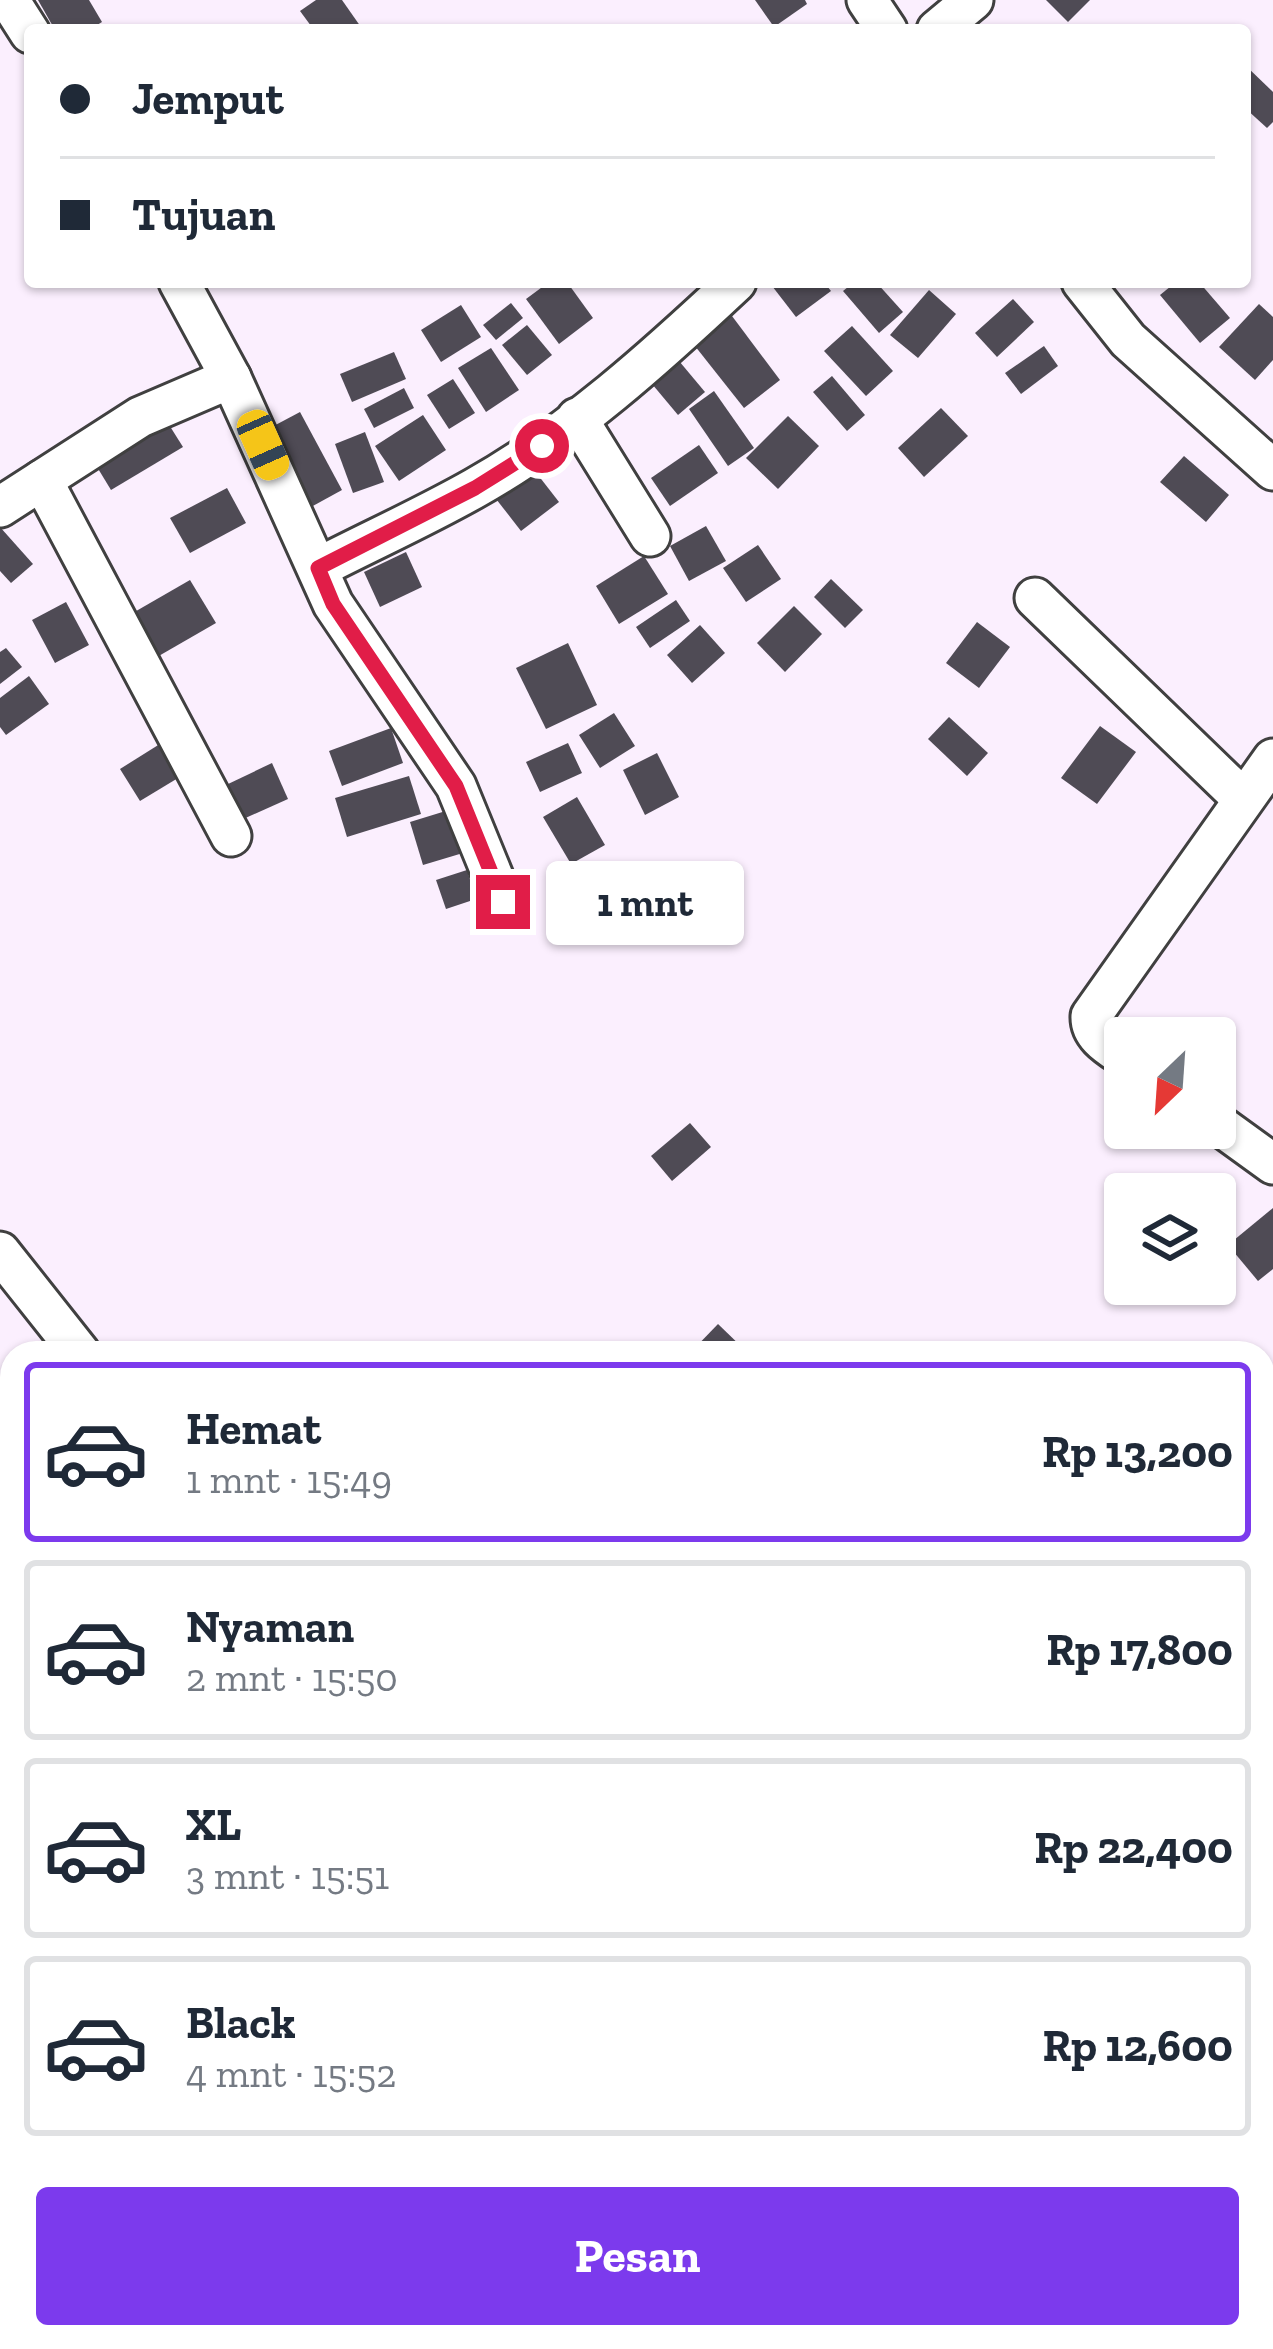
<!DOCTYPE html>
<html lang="id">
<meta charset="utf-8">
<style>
:root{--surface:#fff;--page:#f6f6f7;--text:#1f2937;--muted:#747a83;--line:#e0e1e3;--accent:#7c3aed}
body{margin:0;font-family:"Zilla Slab",serif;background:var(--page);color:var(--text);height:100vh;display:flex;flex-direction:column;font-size:45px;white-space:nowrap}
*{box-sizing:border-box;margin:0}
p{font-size:39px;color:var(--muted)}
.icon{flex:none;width:66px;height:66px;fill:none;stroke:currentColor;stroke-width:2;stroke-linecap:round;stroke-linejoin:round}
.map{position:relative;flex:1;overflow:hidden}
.panel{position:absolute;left:0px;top:1341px;width:1275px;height:1008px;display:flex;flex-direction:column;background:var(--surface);border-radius:36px 36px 0 0;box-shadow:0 3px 9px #0004}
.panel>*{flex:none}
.guide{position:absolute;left:24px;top:24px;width:1227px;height:264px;border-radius:12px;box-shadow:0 3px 9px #0004;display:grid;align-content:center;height:264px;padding:0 36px;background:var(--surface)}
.needle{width:78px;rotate:205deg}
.tools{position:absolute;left:1104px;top:1017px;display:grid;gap:24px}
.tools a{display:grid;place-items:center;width:132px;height:132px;border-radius:12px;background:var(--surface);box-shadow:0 3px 9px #0004;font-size:60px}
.end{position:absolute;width:54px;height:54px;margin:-27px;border:15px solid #e11d48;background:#fff;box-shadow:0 0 0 6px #fff}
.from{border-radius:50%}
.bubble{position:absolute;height:84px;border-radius:12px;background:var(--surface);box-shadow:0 3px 9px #0004;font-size:39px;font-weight:700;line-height:84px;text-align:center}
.car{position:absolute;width:36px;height:72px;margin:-36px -18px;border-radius:15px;box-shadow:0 0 9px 3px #0007;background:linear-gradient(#f5c518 24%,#345 0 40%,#f5c518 0 76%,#345 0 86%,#f5c518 0)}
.guide b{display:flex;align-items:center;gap:42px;height:114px;font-size:45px}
.guide b+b{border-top:3px solid var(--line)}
.guide i{width:30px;height:30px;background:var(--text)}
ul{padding:21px 0 0;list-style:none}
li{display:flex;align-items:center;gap:36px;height:180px;margin:0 24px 18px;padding:0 12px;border:6px solid var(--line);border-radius:12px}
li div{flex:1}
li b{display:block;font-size:45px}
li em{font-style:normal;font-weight:700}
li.current{border-color:var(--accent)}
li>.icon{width:108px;height:108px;stroke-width:1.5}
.action{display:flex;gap:24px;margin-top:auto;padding:24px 36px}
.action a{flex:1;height:138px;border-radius:12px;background:var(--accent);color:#fff;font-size:48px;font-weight:700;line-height:138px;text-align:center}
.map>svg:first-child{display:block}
.building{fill:#4f4b55}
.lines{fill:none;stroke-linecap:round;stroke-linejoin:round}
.minor-casing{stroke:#404040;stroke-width:45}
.tertiary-casing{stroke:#404040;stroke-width:57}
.minor{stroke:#fff;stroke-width:39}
.tertiary{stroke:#fff;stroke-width:51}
.route{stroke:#e11d48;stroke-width:15}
</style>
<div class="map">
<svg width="1273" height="2349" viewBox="0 0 1273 2349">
<rect width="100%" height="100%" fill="#fbeffe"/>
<g class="building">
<polygon points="38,0 89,0 102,22 89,30 55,30"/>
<polygon points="316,0 342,0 363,30 314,30 300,11"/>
<polygon points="755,0 805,0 807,4 774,27"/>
<polygon points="1046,0 1090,0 1068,22"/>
<polygon points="1245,65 1273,92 1273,122 1267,128 1245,108"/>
<polygon points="549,282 567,282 593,318 559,344 526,299"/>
<polygon points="769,282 824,282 831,291 796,317"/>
<polygon points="854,282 876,282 903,312 879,333 843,291"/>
<polygon points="1176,282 1199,282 1230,318 1200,343 1160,295"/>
<polygon points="929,290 956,314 918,358 890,335"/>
<polygon points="1013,299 1034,322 997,357 975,333"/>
<polygon points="511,303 523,318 496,340 483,325"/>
<polygon points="1259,304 1273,317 1273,360 1255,380 1219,347"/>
<polygon points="461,305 481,337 441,362 421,330"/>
<polygon points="729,312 780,380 744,408 691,341"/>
<polygon points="527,325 552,355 527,375 502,345"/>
<polygon points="852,326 893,371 866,396 824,351"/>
<polygon points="1044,346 1058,366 1021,394 1005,373"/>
<polygon points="491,348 519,390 486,412 458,368"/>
<polygon points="669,349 705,392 678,415 642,372"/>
<polygon points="394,352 406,379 352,402 340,374"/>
<polygon points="832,376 865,415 847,431 813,392"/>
<polygon points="453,379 475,413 449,429 427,395"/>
<polygon points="404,388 414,408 374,428 364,409"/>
<polygon points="714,391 754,448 728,466 689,409"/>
<polygon points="941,408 968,436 924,477 898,448"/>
<polygon points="300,412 342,490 311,507 268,429"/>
<polygon points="423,415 446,450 399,481 375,446"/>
<polygon points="788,416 819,446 778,489 746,458"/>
<polygon points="166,420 183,447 111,490 94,462"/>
<polygon points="365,432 384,482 353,493 335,444"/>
<polygon points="699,445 718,473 670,506 651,478"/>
<polygon points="1184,456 1229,495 1206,522 1160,482"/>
<polygon points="531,466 559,502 521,531 493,495"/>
<polygon points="227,488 246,523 190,553 170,518"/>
<polygon points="706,526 726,561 689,581 670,546"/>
<polygon points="0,527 33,564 11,583 0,571"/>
<polygon points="758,545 781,579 746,602 723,568"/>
<polygon points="406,552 422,587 380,607 364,572"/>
<polygon points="644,556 668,594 619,624 596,586"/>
<polygon points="831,579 863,610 845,628 814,597"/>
<polygon points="190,580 216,623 157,657 131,614"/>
<polygon points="676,600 690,621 650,648 636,627"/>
<polygon points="66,602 89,645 55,663 32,620"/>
<polygon points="794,606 822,634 785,672 757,643"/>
<polygon points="977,622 1010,647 979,688 946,663"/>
<polygon points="700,625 725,653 692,683 667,655"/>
<polygon points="568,643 597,705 546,729 516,668"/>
<polygon points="6,648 22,667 0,684 0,652"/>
<polygon points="29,676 49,704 6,735 0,727 0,698"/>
<polygon points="614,713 635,746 600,768 579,735"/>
<polygon points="949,717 988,753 967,776 928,739"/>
<polygon points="1100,726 1136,752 1097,804 1061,778"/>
<polygon points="391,728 403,763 342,786 329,751"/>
<polygon points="163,742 183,775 140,801 120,769"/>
<polygon points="568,743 582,773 540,792 526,762"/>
<polygon points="657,753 679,797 645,815 623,770"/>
<polygon points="272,763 288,799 241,820 226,785"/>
<polygon points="409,776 421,814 347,837 335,798"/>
<polygon points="577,797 605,845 571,864 543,817"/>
<polygon points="449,810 463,853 423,865 410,822"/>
<polygon points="467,870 476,899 446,909 436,880"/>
<polygon points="690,1123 711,1147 672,1181 651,1156"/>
<polygon points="1273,1208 1273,1269 1258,1281 1228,1245"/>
<polygon points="718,1324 748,1353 690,1353"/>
<polygon points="12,1375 12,1423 0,1431 0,1384"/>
<polygon points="0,1878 12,1889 12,1909 0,1922"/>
</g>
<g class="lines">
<g class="minor-casing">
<g id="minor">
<polyline points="9,0 30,33"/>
<polyline points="867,0 887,30"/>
<polyline points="937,30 973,0"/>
<polyline points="179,282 231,378"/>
<polyline points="1082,282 1128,340 1273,470"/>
<polyline points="577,418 650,536"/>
<polyline points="42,480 231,836"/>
<polyline points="0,507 140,417 231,378 333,604 456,786 503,901"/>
<path d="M318,568C370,541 424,517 475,488C571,434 656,357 736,282"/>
<polyline points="1035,598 1242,798"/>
<path d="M1125,1057C1110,1047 1090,1036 1091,1016L1273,759"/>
<polyline points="1215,1122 1273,1164"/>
<polyline points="0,1252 80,1353"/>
<polyline points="0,1447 12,1435"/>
<polyline points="1263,1474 1273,1465"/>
<polyline points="0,1478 12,1493"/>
<polyline points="0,2204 12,2219"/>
<polyline points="0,2307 12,2298"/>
<polyline points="264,2337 274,2349"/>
<polyline points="487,2349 497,2337"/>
</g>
</g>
<g class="tertiary-casing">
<g id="tertiary">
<polyline points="1263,2214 1273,2204"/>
<polyline points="1131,2349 1142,2337"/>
</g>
</g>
<use href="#minor" class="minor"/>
<use href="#tertiary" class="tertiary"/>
</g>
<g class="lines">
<polyline class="route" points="503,902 456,786 333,604 318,568 475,488 542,446"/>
</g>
</svg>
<div class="tools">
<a><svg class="needle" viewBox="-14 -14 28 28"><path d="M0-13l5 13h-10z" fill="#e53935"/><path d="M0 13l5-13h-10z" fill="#747a83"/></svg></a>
<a><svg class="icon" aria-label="layers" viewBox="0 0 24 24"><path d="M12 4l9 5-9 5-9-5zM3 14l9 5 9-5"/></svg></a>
</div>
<i class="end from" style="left:542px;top:446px"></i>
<i class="end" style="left:503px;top:902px"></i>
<div class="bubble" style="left:546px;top:861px;width:198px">1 mnt</div>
<i class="car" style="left:263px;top:445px;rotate:156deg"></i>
<div class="guide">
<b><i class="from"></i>Jemput</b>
<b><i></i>Tujuan</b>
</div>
<section class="panel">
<ul>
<li class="current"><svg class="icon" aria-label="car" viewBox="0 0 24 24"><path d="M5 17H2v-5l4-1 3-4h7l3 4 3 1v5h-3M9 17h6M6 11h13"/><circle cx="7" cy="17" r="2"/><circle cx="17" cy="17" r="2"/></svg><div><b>Hemat</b><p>1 mnt · 15:49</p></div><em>Rp 13,200</em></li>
<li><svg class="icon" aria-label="car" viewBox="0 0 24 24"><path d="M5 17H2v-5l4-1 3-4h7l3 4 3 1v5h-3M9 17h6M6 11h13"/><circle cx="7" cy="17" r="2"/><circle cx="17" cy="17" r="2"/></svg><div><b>Nyaman</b><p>2 mnt · 15:50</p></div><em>Rp 17,800</em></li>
<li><svg class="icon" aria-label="car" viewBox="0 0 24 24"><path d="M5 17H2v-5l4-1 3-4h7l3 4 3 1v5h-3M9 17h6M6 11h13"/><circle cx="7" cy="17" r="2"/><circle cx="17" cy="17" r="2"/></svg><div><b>XL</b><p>3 mnt · 15:51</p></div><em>Rp 22,400</em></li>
<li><svg class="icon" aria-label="car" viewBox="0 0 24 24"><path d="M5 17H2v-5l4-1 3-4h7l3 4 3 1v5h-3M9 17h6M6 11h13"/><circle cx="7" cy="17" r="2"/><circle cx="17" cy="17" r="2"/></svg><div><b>Black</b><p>4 mnt · 15:52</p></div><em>Rp 12,600</em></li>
</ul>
<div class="action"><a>Pesan</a></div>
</section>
</div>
